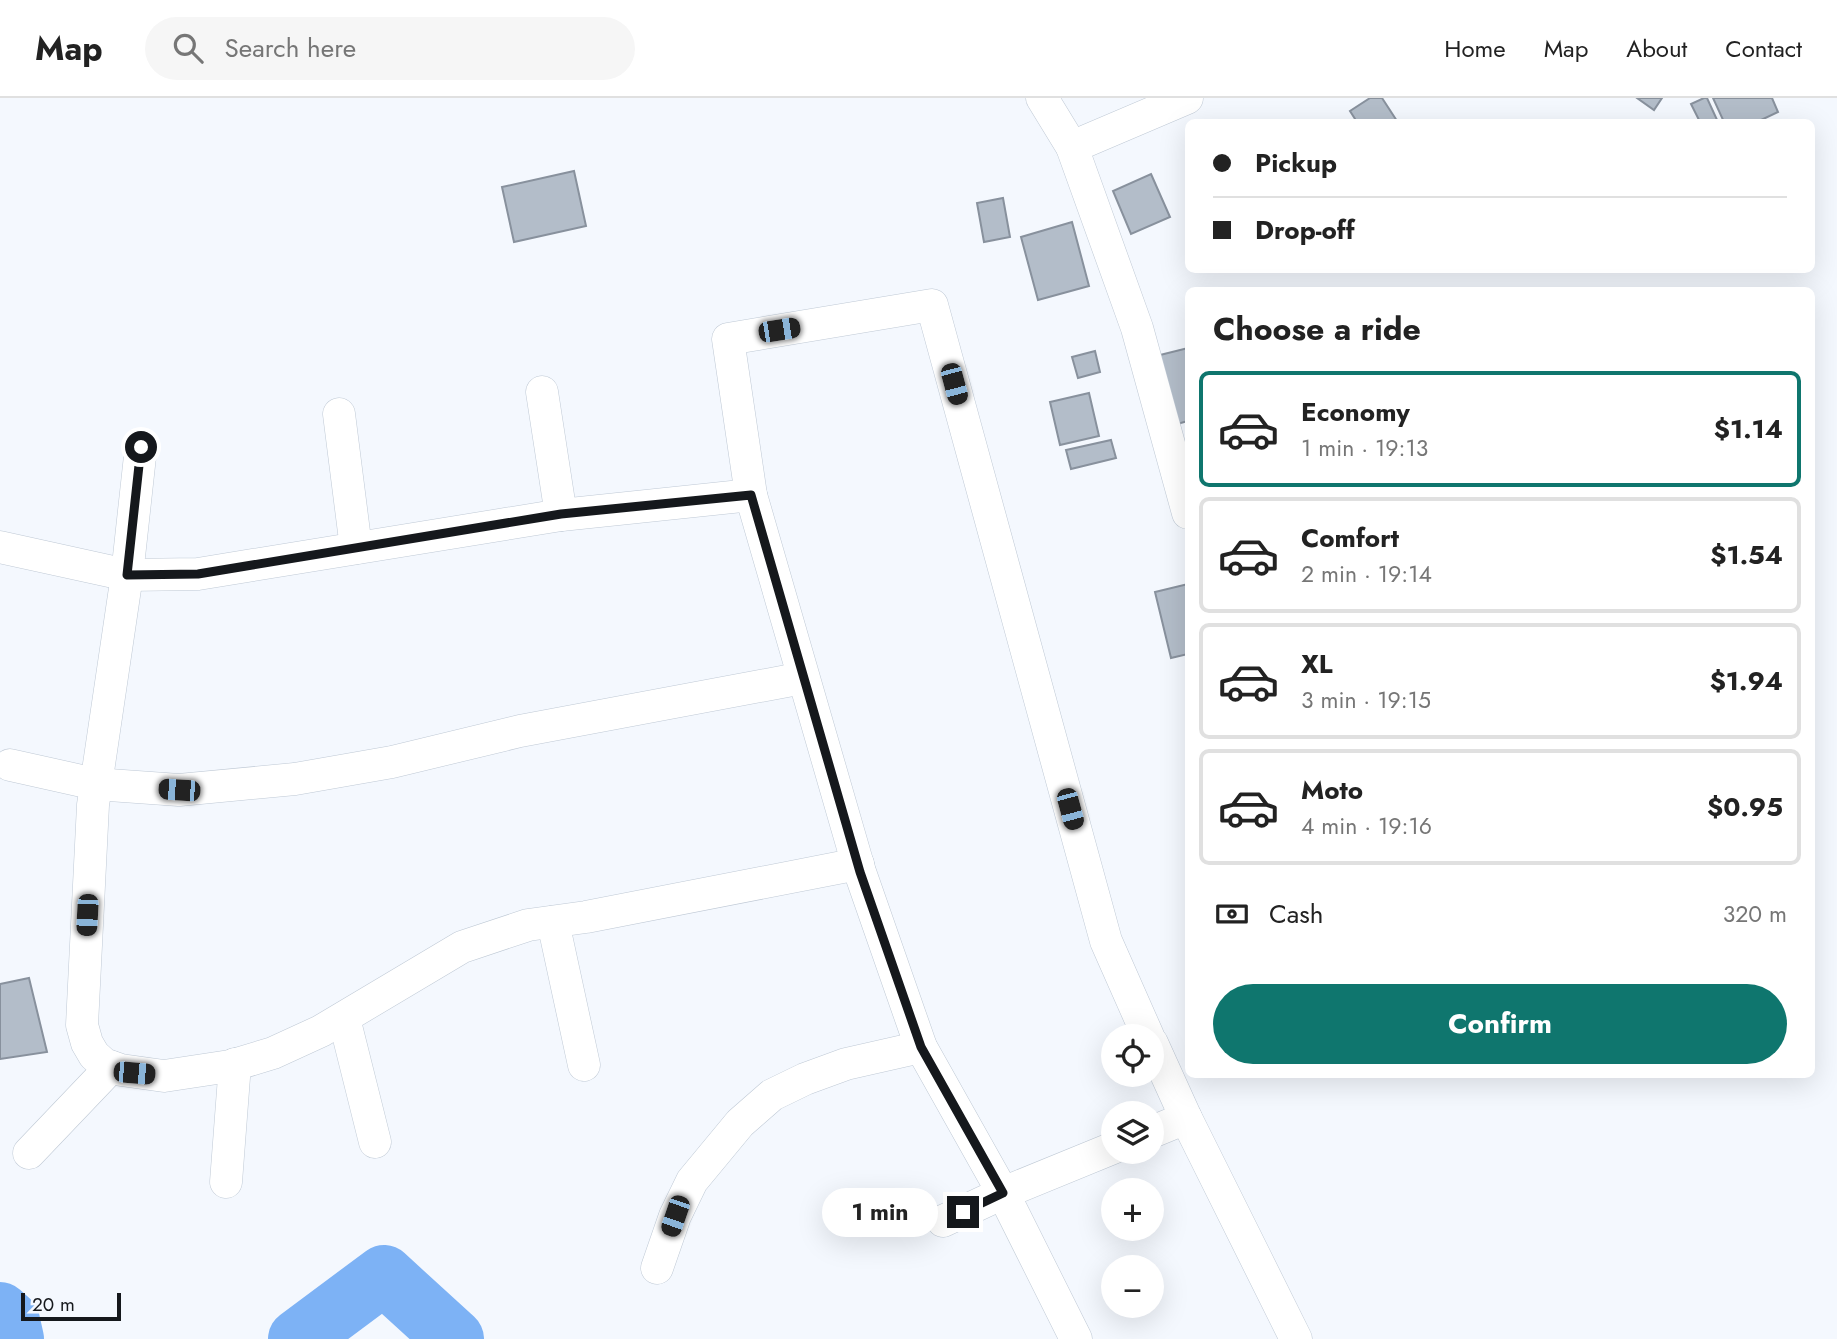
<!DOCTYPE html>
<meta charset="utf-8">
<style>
:root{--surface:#fff;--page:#f6f6f6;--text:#222;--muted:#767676;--line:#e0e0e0;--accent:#0f766e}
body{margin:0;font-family:Jost,sans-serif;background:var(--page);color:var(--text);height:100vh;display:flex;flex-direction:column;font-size:26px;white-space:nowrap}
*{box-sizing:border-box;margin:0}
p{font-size:23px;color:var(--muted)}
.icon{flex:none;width:38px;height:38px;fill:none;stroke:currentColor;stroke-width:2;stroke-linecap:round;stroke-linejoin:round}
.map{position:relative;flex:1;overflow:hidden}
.panel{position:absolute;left:1185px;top:189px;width:630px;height:791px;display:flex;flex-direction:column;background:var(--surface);border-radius:10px;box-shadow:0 7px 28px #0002}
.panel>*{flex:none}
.hud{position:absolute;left:1185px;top:21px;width:630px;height:154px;border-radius:10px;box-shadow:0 7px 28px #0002;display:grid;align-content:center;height:154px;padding:0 28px;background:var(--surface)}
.buttons{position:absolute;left:1101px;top:926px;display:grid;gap:14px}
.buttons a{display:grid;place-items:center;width:63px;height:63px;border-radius:50%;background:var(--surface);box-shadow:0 7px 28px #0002;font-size:35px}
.scale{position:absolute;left:21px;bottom:18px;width:100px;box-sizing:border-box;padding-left:7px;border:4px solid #15181c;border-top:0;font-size:19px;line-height:24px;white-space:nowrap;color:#15181c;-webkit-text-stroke:5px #f4f8fe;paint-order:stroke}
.end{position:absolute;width:32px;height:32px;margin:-16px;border:9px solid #15181c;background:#fff;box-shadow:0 0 0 4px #fff}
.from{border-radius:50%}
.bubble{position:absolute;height:49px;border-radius:24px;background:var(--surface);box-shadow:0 7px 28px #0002;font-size:23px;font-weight:700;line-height:49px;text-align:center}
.car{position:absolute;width:21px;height:42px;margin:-21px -10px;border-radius:9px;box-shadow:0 0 5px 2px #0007;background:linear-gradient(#222 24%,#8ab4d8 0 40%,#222 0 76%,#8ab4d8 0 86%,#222 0)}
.hud b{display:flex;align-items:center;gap:24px;height:66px;font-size:26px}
.hud b+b{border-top:2px solid var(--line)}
.hud i{width:18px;height:18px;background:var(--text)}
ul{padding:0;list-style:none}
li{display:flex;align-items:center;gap:21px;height:116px;margin:0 14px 10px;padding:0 14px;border:4px solid var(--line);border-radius:10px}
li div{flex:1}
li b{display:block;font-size:26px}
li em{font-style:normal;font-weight:700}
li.current{border-color:var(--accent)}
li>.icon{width:63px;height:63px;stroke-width:1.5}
h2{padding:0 28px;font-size:32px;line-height:84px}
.pay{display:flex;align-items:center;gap:18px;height:77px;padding:0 28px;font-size:26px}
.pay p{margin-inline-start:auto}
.button{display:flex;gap:14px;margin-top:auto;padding:14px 28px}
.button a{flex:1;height:80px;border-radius:42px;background:var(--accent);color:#fff;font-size:28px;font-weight:700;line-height:80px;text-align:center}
header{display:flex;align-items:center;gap:42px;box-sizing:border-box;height:98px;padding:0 35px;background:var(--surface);border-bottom:2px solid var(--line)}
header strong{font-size:33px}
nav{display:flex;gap:38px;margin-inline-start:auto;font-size:24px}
.search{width:490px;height:63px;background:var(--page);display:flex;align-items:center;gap:18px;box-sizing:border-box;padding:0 24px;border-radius:38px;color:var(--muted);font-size:26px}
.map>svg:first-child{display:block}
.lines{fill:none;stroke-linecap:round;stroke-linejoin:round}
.river{stroke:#7db2f5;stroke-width:60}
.building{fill:#b3bdc9;stroke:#88919d;stroke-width:2}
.minor-casing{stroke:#bfc9d5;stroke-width:33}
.minor{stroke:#fff;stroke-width:32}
.route{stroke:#15181c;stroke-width:9}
</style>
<header>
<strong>Map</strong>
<div class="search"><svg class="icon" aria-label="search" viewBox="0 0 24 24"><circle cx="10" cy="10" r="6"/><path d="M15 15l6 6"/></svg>Search here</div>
<nav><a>Home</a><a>Map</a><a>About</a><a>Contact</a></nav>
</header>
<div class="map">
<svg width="1837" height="1241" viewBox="0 0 1837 1241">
<rect width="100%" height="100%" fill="#f4f8fe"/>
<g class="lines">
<g class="river">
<polyline points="0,1214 10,1223 14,1241"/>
<polyline points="298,1241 384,1177 454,1241"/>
</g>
</g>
<g class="building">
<polygon points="1370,0 1382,0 1397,23 1357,24 1350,13"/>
<polygon points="1637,0 1662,0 1654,12"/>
<polygon points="1704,0 1707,0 1718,24 1700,24 1691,6"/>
<polygon points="1713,0 1772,0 1778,14 1757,24 1724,24"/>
<polygon points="574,73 586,128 514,144 502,89"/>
<polygon points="1151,76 1170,119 1131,136 1113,93"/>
<polygon points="1003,100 1010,139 984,144 977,105"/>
<polygon points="1072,124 1089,188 1038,202 1021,139"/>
<polygon points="1188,250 1188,323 1177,326 1160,257"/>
<polygon points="1095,253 1100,274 1078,280 1072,259"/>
<polygon points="1089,295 1099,338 1060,347 1050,304"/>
<polygon points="1111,342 1116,360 1071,371 1066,352"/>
<polygon points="1188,486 1188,556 1171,560 1155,494"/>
<polygon points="29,880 47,954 0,961 0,886"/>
</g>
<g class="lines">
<g class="minor-casing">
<g id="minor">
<polyline points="1042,0 1072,49 1137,230 1188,415"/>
<polyline points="1072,49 1187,0"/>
<polyline points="542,294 561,417"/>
<polyline points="339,316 356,450"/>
<polyline points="141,349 127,477 93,707 82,927 87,945 94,957 104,966 121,972 164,978 230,968 273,955 321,933 462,849 528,827 586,819 858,766"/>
<polyline points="751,397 728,241 932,207 1106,843 1148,938"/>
<polyline points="0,449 127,477 198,476 561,417 751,397 860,774 921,949 1003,1095 1076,1241"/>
<polyline points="10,667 95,686 179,692 295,681 392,664 520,633 803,580"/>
<polyline points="553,824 584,967"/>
<polyline points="344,920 375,1044"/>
<polyline points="1152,945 1186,1020 1296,1241"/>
<polyline points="1152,1034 1186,1020"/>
<polyline points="29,1055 111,969"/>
<polyline points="226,1084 235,966"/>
<polyline points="943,1123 1003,1095 1113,1050"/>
<polyline points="657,1170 675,1118 692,1083 740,1025 772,997 805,981 846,966 921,949"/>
</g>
</g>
<use href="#minor" class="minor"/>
</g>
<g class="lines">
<polyline class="route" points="141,349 127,477 198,476 561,416 751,397 860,774 921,949 1003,1095 963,1114"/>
</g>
</svg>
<div class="buttons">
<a><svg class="icon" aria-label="locate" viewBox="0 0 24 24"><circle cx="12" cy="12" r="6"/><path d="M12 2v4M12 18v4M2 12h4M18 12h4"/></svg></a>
<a><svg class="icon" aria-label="layers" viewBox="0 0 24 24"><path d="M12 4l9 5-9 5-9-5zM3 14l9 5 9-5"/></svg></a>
<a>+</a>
<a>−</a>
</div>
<div class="scale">20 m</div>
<i class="end from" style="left:141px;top:349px"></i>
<i class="end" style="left:963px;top:1114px"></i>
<div class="bubble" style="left:822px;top:1090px;width:116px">1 min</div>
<i class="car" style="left:779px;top:232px;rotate:81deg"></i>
<i class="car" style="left:954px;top:286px;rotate:165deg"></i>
<i class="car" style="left:179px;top:692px;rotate:274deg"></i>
<i class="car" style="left:1070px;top:711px;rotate:165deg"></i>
<i class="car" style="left:87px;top:817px;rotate:183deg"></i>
<i class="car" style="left:134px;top:975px;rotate:95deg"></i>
<i class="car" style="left:675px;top:1118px;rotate:199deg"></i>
<div class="hud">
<b><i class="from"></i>Pickup</b>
<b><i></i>Drop-off</b>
</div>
<section class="panel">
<h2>Choose a ride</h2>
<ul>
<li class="current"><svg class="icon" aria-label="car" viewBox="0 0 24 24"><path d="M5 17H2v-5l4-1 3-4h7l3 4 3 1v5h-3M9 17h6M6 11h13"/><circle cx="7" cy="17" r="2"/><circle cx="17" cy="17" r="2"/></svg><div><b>Economy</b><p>1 min · 19:13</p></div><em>$1.14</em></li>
<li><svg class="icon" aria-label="car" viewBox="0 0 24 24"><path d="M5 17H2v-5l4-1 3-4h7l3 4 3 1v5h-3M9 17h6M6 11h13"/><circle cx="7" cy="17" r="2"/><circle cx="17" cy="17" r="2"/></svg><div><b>Comfort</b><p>2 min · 19:14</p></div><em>$1.54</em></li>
<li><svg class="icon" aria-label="car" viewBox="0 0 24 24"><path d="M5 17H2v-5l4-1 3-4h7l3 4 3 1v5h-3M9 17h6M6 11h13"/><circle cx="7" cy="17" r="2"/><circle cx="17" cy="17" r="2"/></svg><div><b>XL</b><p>3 min · 19:15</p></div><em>$1.94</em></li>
<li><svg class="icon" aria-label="car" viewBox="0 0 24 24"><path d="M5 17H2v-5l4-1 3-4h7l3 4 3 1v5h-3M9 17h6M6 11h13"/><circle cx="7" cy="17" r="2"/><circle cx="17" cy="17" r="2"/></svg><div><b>Moto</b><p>4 min · 19:16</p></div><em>$0.95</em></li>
</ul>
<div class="pay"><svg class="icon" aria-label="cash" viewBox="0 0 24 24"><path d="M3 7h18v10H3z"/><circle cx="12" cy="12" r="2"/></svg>Cash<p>320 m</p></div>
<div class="button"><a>Confirm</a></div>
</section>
</div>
